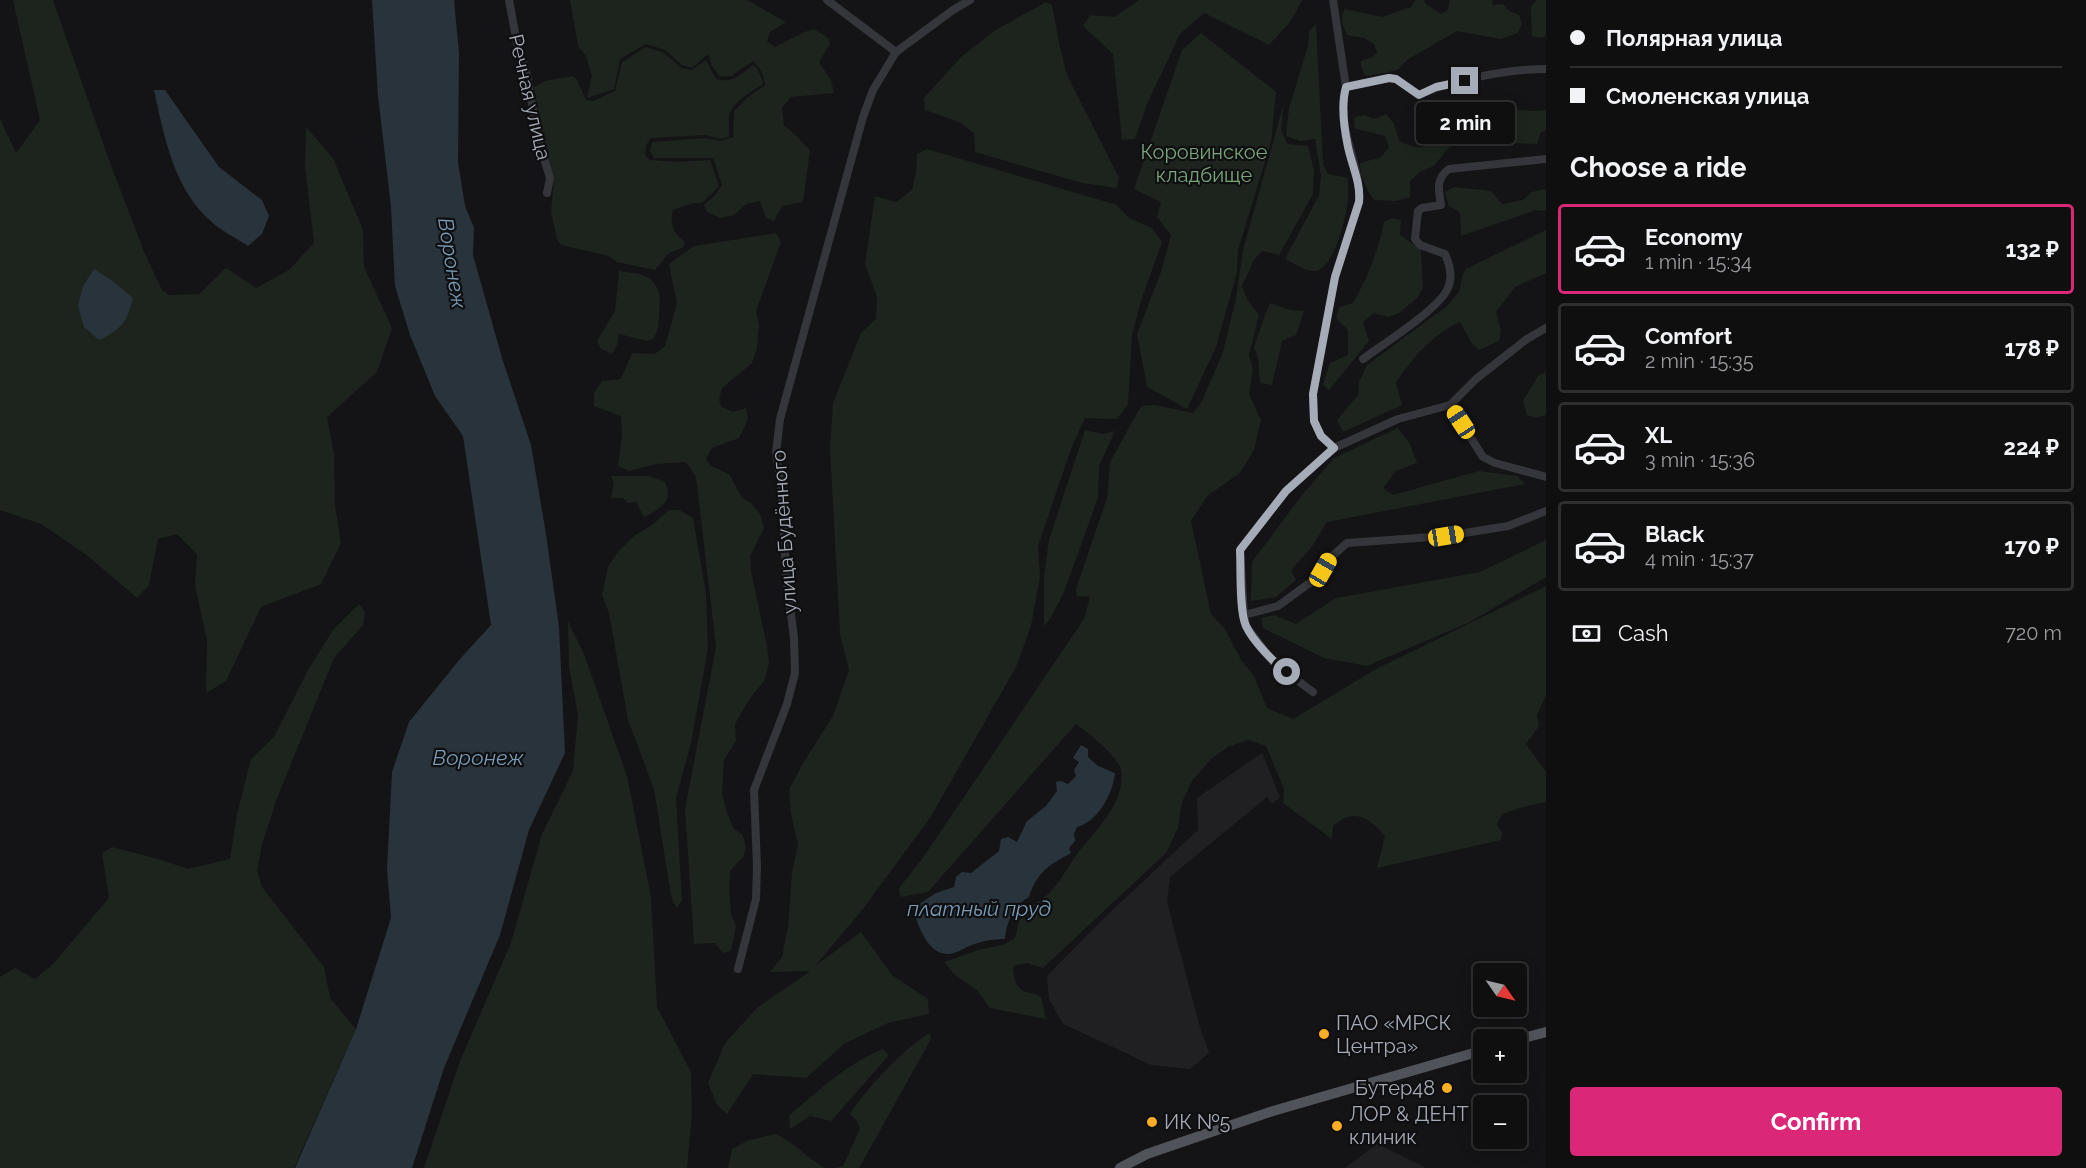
<!DOCTYPE html>
<meta charset="utf-8">
<style>
:root{--surface:#0f0f10;--page:#1d1d1e;--text:#f1f3f6;--muted:#9b9c9f;--line:#2f2f30;--accent:#db2777}
body{margin:0;font-family:Raleway,sans-serif;background:var(--page);color:var(--text);height:100vh;display:flex;flex-direction:column;font-size:22px;white-space:nowrap}
*{box-sizing:border-box;margin:0}
p{font-size:20px;color:var(--muted)}
.icon{flex:none;width:33px;height:33px;fill:none;stroke:currentColor;stroke-width:2;stroke-linecap:round;stroke-linejoin:round}
.map{position:relative;flex:1;overflow:hidden}
.side{display:flex;flex-direction:column;background:var(--surface);width:540px}
.side>*{flex:none}
.banner{display:grid;align-content:center;height:132px;padding:0 24px;background:var(--surface)}
.needle{width:39px;rotate:124deg}
.fabs{position:absolute;left:1473px;top:963px;display:grid;gap:12px}
.fabs a{display:grid;place-items:center;width:54px;height:54px;border-radius:6px;background:var(--surface);box-shadow:0 3px 15px #0003,0 0 0 2px var(--line);font-size:30px}
.end{position:absolute;width:27px;height:27px;margin:-14px;border:8px solid #a5abb7;background:#111;box-shadow:0 0 0 3px #111}
.from{border-radius:50%}
.bubble{position:absolute;height:42px;border-radius:6px;background:var(--surface);box-shadow:0 3px 15px #0003,0 0 0 2px var(--line);font-size:20px;font-weight:700;line-height:42px;text-align:center}
.car{position:absolute;width:18px;height:36px;margin:-18px -9px;border-radius:8px;box-shadow:0 0 4px 2px #0007;background:linear-gradient(#f5c518 24%,#345 0 40%,#f5c518 0 76%,#345 0 86%,#f5c518 0)}
.banner b{display:flex;align-items:center;gap:21px;height:57px;font-size:22px}
.banner b+b{border-top:2px solid var(--line)}
.banner i{width:15px;height:15px;background:var(--text)}
ul{padding:0;list-style:none}
li{display:flex;align-items:center;gap:18px;height:90px;margin:0 12px 9px;padding:0 12px;border:3px solid var(--line);border-radius:6px}
li div{flex:1}
li b{display:block;font-size:22px}
li em{font-style:normal;font-weight:700}
li.on{border-color:var(--accent)}
li>.icon{width:54px;height:54px;stroke-width:1.5}
h2{padding:0 24px;font-size:27px;line-height:72px}
.pay{display:flex;align-items:center;gap:15px;height:66px;padding:0 24px;font-size:22px}
.pay p{margin-inline-start:auto}
.action{display:flex;gap:12px;margin-top:auto;padding:12px 24px}
.action a{flex:1;height:69px;border-radius:6px;background:var(--accent);color:#fff;font-size:24px;font-weight:700;line-height:69px;text-align:center}
main{display:flex;flex:1;min-height:0}
.map>svg:first-child{display:block}
.built{fill:#202023}
.green{fill:#1c241d}
.water{fill:#29333b}
.lines{fill:none;stroke-linecap:round;stroke-linejoin:round}
.minor{stroke:#35363b;stroke-width:8}
.major{stroke:#50535a;stroke-width:10}
.route{stroke:#a5abb7;stroke-width:8}
.poi-dot{fill:#feae24;stroke:#0f0f11;stroke-width:2}
.labels{text-anchor:middle;stroke-width:4.5;stroke-linejoin:round;paint-order:stroke}
.street-label{font-size:20px;fill:#a5abb7;stroke:#0f0f11}
.park-label{font-size:20px;fill:#7aa47c;stroke:#0f0f11}
.poi-label{font-size:20px;fill:#a5abb7;stroke:#0f0f11;text-anchor:start}
.water-label{font-size:21px;font-style:italic;fill:#799bb5;stroke:#0f0f11}
</style>
<main>
<div class="map">
<svg width="1546" height="1168" viewBox="0 0 1546 1168">
<rect width="100%" height="100%" fill="#141416"/>
<g class="built">
<polygon points="1262,753 1280,797 1272,804 1267,797 1170,877 1167,902 1199,1024 1209,1053 1190,1069 1151,1065 1063,1024 1049,999 1047,976 1103,919 1198,830 1197,798"/>
<polygon points="1377,1144 1423,1166 1425,1168 1345,1168"/>
</g>
<g class="green">
<polygon points="13,0 53,0 109,160 145,254 162,290 169,295 199,294 226,268 256,288 289,270 314,243 305,166 306,127 333,158 363,230 364,267 392,328 377,372 327,417 334,454 335,506 341,543 321,584 261,607 226,681 206,693 207,641 195,585 197,554 177,534 158,539 149,585 137,598 88,556 41,524 0,510 0,119 16,153 40,120"/>
<path d="M570,0H747L786,22L770,32L767,41L775,47L805,32L814,29L828,38L830,44L819,62L831,80L834,93L791,97L782,108L784,126C795,132 800,141 810,150L803,202L782,206L774,221L766,218L760,201L746,204L734,215L721,218L707,212L704,205L716,194L722,185L713,158H654L650,152L652,142L705,138L720,141L733,137L734,111L748,97L765,85C764,76 761,68 753,61L731,76L720,77L712,66L708,54L692,68L682,65L665,50L646,44L620,59L614,89L587,98L592,76L586,56L578,46Z"/>
<polygon points="1139,0 1302,0 1291,21 1269,45 1204,13 1180,34 1147,104 1135,139 1122,140 1113,54 1083,26 1090,15 1114,17"/>
<path d="M1415,0H1423L1426,4L1441,14L1447,11L1450,0H1493L1492,5L1503,4L1509,11L1519,15L1522,23L1518,33L1501,39L1457,31L1407,60L1398,70L1368,76L1364,74L1361,66V61L1372,57L1377,53L1374,44L1364,38L1347,35C1343,26 1339,18 1345,9L1382,17L1411,7Z"/>
<polygon points="1537,0 1546,0 1546,36 1541,38 1532,36 1531,7"/>
<polygon points="1046,2 1052,5 1059,43 1067,75 1119,178 1117,188 1082,183 975,152 974,133 959,122 925,110 924,98 961,57 994,31"/>
<path d="M1316,24L1323,164L1328,174L1348,178C1348,187 1349,197 1347,206C1345,222 1333,269 1315,271C1306,272 1294,263 1285,259L1319,195L1321,176L1315,139L1300,141L1286,136L1289,108L1308,46L1309,31Z"/>
<polygon points="1201,33 1276,92 1271,142 1238,250 1237,272 1216,347 1187,409 1147,387 1137,334 1161,272 1171,235 1157,217 1161,202 1134,189 1182,50"/>
<path d="M646,47L664,53L681,68L692,70L706,60L716,79C733,84 741,74 753,65L757,68L763,82L762,85C751,92 731,102 729,117C728,124 730,130 729,137L720,139L706,135L651,138L646,145L645,155L650,160L677,162L710,160L719,186L702,203H693L673,210C669,224 674,234 685,242L682,248L669,253L655,270L617,262L609,256L561,245L557,239L551,212L554,178L543,139L534,87L545,81L573,76L577,80L586,100L593,101L615,91L622,62Z"/>
<path d="M1284,103L1281,129L1287,144L1308,146L1314,170L1313,194L1279,255L1262,251L1254,260L1242,286L1247,299L1259,315L1249,355L1253,369L1249,394L1261,420L1254,450L1240,473L1207,496L1191,521L1211,614L1225,629L1241,660L1254,676L1267,708L1293,719L1376,669L1546,586V695L1537,715L1539,726L1526,744L1546,772V802L1527,806L1502,814L1497,824L1502,833L1501,840L1377,868L1385,836C1369,818 1355,807 1333,826L1332,839L1283,803L1284,789L1266,746L1248,740L1228,747L1211,759L1192,781L1182,802L1178,828L1166,853L1043,968L1027,963L1013,966C1013,976 1015,989 1026,992C1033,994 1036,993 1041,997L1046,1019L990,1008L976,989L956,976L944,962L981,949L1003,945L1015,938C1017,931 1018,921 1022,915C1027,907 1040,902 1047,895C1060,883 1067,868 1077,854C1095,830 1126,803 1121,770C1118,756 1087,732 1076,724L928,892L900,897L899,888L922,859L1084,619L1090,597L1077,596L1076,589L1107,498L1110,462L1141,406L1154,405L1193,413L1202,401L1223,352L1236,298L1243,250Z"/>
<path d="M1501,108L1535,111L1546,110V131L1541,132L1537,144L1485,142L1450,146L1434,166L1420,172L1410,181V197L1396,201L1374,200C1366,188 1360,177 1360,163L1381,157L1389,147L1385,136L1354,128L1355,117L1364,115L1374,119L1386,114L1394,124L1399,141C1423,151 1424,150 1443,133L1466,135L1471,119L1482,109Z"/>
<polygon points="927,149 1117,205 1129,218 1152,228 1162,242 1141,301 1132,335 1128,404 1117,419 1085,418 1071,449 1038,546 1040,577 1031,626 1016,667 930,818 862,910 815,966 861,932 892,975 928,999 929,1014 888,1023 844,1044 806,1078 753,1074 727,1114 717,1105 708,1083 725,1043 757,1008 810,971 770,972 782,957 788,927 792,872 798,845 791,814 789,790 803,763 833,716 849,670 840,634 830,449 833,403 861,333 876,319 877,297 865,264 875,196 896,202 912,190 916,172 917,154"/>
<polygon points="1454,187 1491,191 1502,204 1523,200 1532,192 1546,189 1546,211 1536,210 1461,236 1460,212 1449,206 1445,192"/>
<path d="M1392,218L1401,220L1400,235L1421,249L1423,288L1417,298L1399,313L1388,317L1374,313L1363,322L1369,341L1329,390L1323,385L1330,363L1348,355V330L1336,318L1339,307L1353,303C1368,277 1378,251 1384,222Z"/>
<path d="M1546,230V273L1515,287L1496,312L1501,330L1499,341L1479,350L1471,342L1460,322C1434,333 1411,359 1396,383L1402,405L1343,432L1337,420L1358,395L1359,382L1367,365L1447,306L1459,292L1462,277L1466,269Z"/>
<polygon points="776,233 781,242 756,311 759,326 757,348 752,363 722,388 719,400 722,407 733,412 746,408 748,419 739,438 712,448 706,459 711,466 729,474 742,498 751,503 760,514 764,528 750,556 751,571 767,646 769,664 764,681 750,698 735,724 736,741 724,760 722,794 728,816 734,829 743,835 746,849 743,857 730,871 729,889 731,914 736,926 731,951 723,953 715,943 694,944 685,809 716,647 696,477 686,462 656,464 629,471 618,466 622,436 621,416 594,406 594,393 602,381 621,379 632,353 655,354 665,346 677,303 669,264 694,246"/>
<polygon points="619,271 640,274 651,279 658,289 660,301 658,329 654,338 647,341 619,334 617,345 612,354 601,349 597,341 615,311"/>
<path d="M1270,303L1290,310L1304,311L1296,335L1282,341L1272,385L1261,383C1256,369 1262,363 1254,348L1265,315Z"/>
<polygon points="1546,372 1546,415 1536,418 1527,415 1523,401 1538,376"/>
<polygon points="1398,428 1410,444 1417,463 1396,471 1383,488 1393,495 1479,471 1517,476 1525,484 1327,522 1311,548 1291,570 1296,580 1276,597 1251,601 1252,562 1302,495 1334,458"/>
<polygon points="1085,430 1103,434 1115,431 1099,466 1098,498 1064,592 1050,619 1044,626 1044,576 1049,540"/>
<path d="M611,476H648L664,481C676,500 660,509 644,517L636,502L627,503L623,498H611L614,483Z"/>
<polygon points="669,510 679,510 693,518 706,593 708,648 691,743 676,798 682,901 676,908 671,896 654,789 628,720 609,613 602,595 608,567 617,553 634,536 652,525"/>
<polygon points="1546,540 1546,577 1470,622 1367,666 1324,658 1263,628 1261,618 1274,615 1296,624 1336,598 1480,572"/>
<polygon points="359,604 365,612 363,625 334,658 276,801 262,845 257,871 262,887 324,967 330,998 356,1029 294,1168 0,1168 0,977 15,968 35,979 53,964 109,898 102,853 112,847 162,860 188,869 230,859 237,814 251,759 274,737 308,670 333,630"/>
<polygon points="568,621 584,654 627,776 651,897 657,1007 691,1072 692,1114 687,1168 424,1168 460,1061 511,943 542,834 573,771 578,715 569,667"/>
<path d="M930,1033L931,1039L859,1168H834L843,1166L860,1129L857,1121L850,1114C862,1093 909,1043 930,1033Z"/>
<path d="M883,1049L889,1055L831,1121L810,1116L790,1129L789,1116C818,1091 846,1064 883,1049Z"/>
<path d="M776,1134C795,1143 807,1158 825,1168H728L732,1149L749,1140Z"/>
</g>
<g class="water">
<polygon points="372,0 454,0 459,53 458,162 465,206 474,228 473,255 502,358 531,445 546,534 559,627 565,753 529,830 500,935 444,1068 412,1168 295,1168 356,1029 391,918 387,869 392,772 409,722 460,659 491,625 463,436 435,396 410,335 395,286 391,207 378,96"/>
<path d="M154,90H165L219,167L262,200L269,216L262,234L248,246C236,238 223,232 213,223C174,191 164,136 154,90Z"/>
<path d="M94,269L111,280L133,298C127,322 122,329 99,340L84,327L78,306L83,286Z"/>
<path d="M1081,745L1088,749V757L1098,766L1115,773C1113,793 1098,822 1077,827L1074,834L1075,841L1069,848L1071,853C1049,865 1037,872 1029,897C1014,905 1006,922 1005,939C994,939 982,941 972,945C966,947 960,951 954,953C929,960 918,926 913,908L936,893L954,887L956,877L962,872L971,873L999,851L1001,839L1008,837L1017,842L1027,821L1046,806L1057,791L1056,782L1061,781L1068,784L1076,776L1074,770L1079,762L1073,758Z"/>
</g>
<g class="lines">
<g class="minor">
<polyline points="509,0 517,43 527,75 538,138 550,178 547,193"/>
<polyline points="827,0 896,52"/>
<polyline points="1333,0 1346,87"/>
<path d="M1363,359C1383,344 1436,311 1447,290C1453,279 1450,265 1445,254L1420,245L1415,239L1418,211L1422,208L1441,205C1439,191 1435,179 1449,169L1546,159"/>
<polyline points="1450,405 1483,457 1495,463 1546,477"/>
<path d="M1334,448L1321,436L1314,421L1313,394L1335,277L1359,202C1362,165 1334,126 1346,87L1389,78L1396,79L1419,95C1451,80 1510,69 1546,69"/>
<polyline points="1244,615 1278,606 1308,584 1317,580 1329,559 1347,543 1446,536 1508,526 1546,511"/>
<polyline points="1313,692 1274,663 1246,626 1244,615 1240,550 1286,491 1334,448 1398,419 1450,405 1476,379 1527,339 1546,328"/>
<polyline points="738,969 756,899 757,867 754,790 787,704 795,673 794,638 786,574 782,492 776,453 780,419 863,117 873,90 896,52 953,10 970,0"/>
</g>
<g class="major">
<polyline points="1516,1040 1546,1032"/>
<polyline points="1120,1168 1147,1154 1273,1111 1484,1050"/>
</g>
</g>
<g class="lines">
<path class="route" d="M1287,672C1274,663 1253,641 1246,626C1239,611 1241,568 1240,550L1286,491L1334,448L1321,436L1314,421L1313,394L1335,277L1359,202C1361,183 1352,166 1348,147C1344,128 1341,105 1346,87L1389,78L1396,79L1419,95L1436,87L1465,81"/>
</g>
<g class="poi-dot">
<circle cx="1324" cy="1034" r="6"/>
<circle cx="1447" cy="1088" r="6"/>
<circle cx="1152" cy="1122" r="6"/>
<circle cx="1337" cy="1126" r="6"/>
</g>
<g class="labels">
<g class="street-label">
<text transform="translate(530 97) rotate(77)" y="7">Речная улица</text>
<text transform="translate(784 532) rotate(-94)" y="7">улица Будённого</text>
</g>
<g class="park-label">
<text x="1204" y="159">Коровинское<tspan x="1204" dy="23">кладбище</tspan></text>
</g>
<g class="poi-label">
<text x="1336" y="1030">ПАО «МРСК<tspan x="1336" dy="23">Центра»</tspan></text>
<text x="1435" y="1095" text-anchor="end">Бутер48</text>
<text x="1349" y="1121">ЛОР &amp; ДЕНТ<tspan x="1349" dy="23">клиник</tspan></text>
<text x="1164" y="1129">ИК №5</text>
</g>
<g class="water-label">
<text transform="translate(452 263) rotate(81)" y="7">Воронеж</text>
<text x="478" y="765">Воронеж</text>
<text x="979" y="916">платный пруд</text>
</g>
</g>
</svg>
<div class="fabs">
<a><svg class="needle" viewBox="-14 -14 28 28"><path d="M0-13l5 13h-10z" fill="#e53935"/><path d="M0 13l5-13h-10z" fill="#9b9c9f"/></svg></a>
<a>+</a>
<a>−</a>
</div>
<i class="end from" style="left:1287px;top:672px"></i>
<i class="end" style="left:1465px;top:81px"></i>
<div class="bubble" style="left:1416px;top:102px;width:99px">2 min</div>
<i class="car" style="left:1461px;top:422px;rotate:327deg"></i>
<i class="car" style="left:1446px;top:536px;rotate:81deg"></i>
<i class="car" style="left:1323px;top:570px;rotate:30deg"></i>
</div>
<section class="side">
<div class="banner">
<b><i class="from"></i>Полярная улица</b>
<b><i></i>Смоленская улица</b>
</div>
<h2>Choose a ride</h2>
<ul>
<li class="on"><svg class="icon" aria-label="car" viewBox="0 0 24 24"><path d="M5 17H2v-5l4-1 3-4h7l3 4 3 1v5h-3M9 17h6M6 11h13"/><circle cx="7" cy="17" r="2"/><circle cx="17" cy="17" r="2"/></svg><div><b>Economy</b><p>1 min · 15:34</p></div><em>132 ₽</em></li>
<li><svg class="icon" aria-label="car" viewBox="0 0 24 24"><path d="M5 17H2v-5l4-1 3-4h7l3 4 3 1v5h-3M9 17h6M6 11h13"/><circle cx="7" cy="17" r="2"/><circle cx="17" cy="17" r="2"/></svg><div><b>Comfort</b><p>2 min · 15:35</p></div><em>178 ₽</em></li>
<li><svg class="icon" aria-label="car" viewBox="0 0 24 24"><path d="M5 17H2v-5l4-1 3-4h7l3 4 3 1v5h-3M9 17h6M6 11h13"/><circle cx="7" cy="17" r="2"/><circle cx="17" cy="17" r="2"/></svg><div><b>XL</b><p>3 min · 15:36</p></div><em>224 ₽</em></li>
<li><svg class="icon" aria-label="car" viewBox="0 0 24 24"><path d="M5 17H2v-5l4-1 3-4h7l3 4 3 1v5h-3M9 17h6M6 11h13"/><circle cx="7" cy="17" r="2"/><circle cx="17" cy="17" r="2"/></svg><div><b>Black</b><p>4 min · 15:37</p></div><em>170 ₽</em></li>
</ul>
<div class="pay"><svg class="icon" aria-label="cash" viewBox="0 0 24 24"><path d="M3 7h18v10H3z"/><circle cx="12" cy="12" r="2"/></svg>Cash<p>720 m</p></div>
<div class="action"><a>Confirm</a></div>
</section>
</main>
